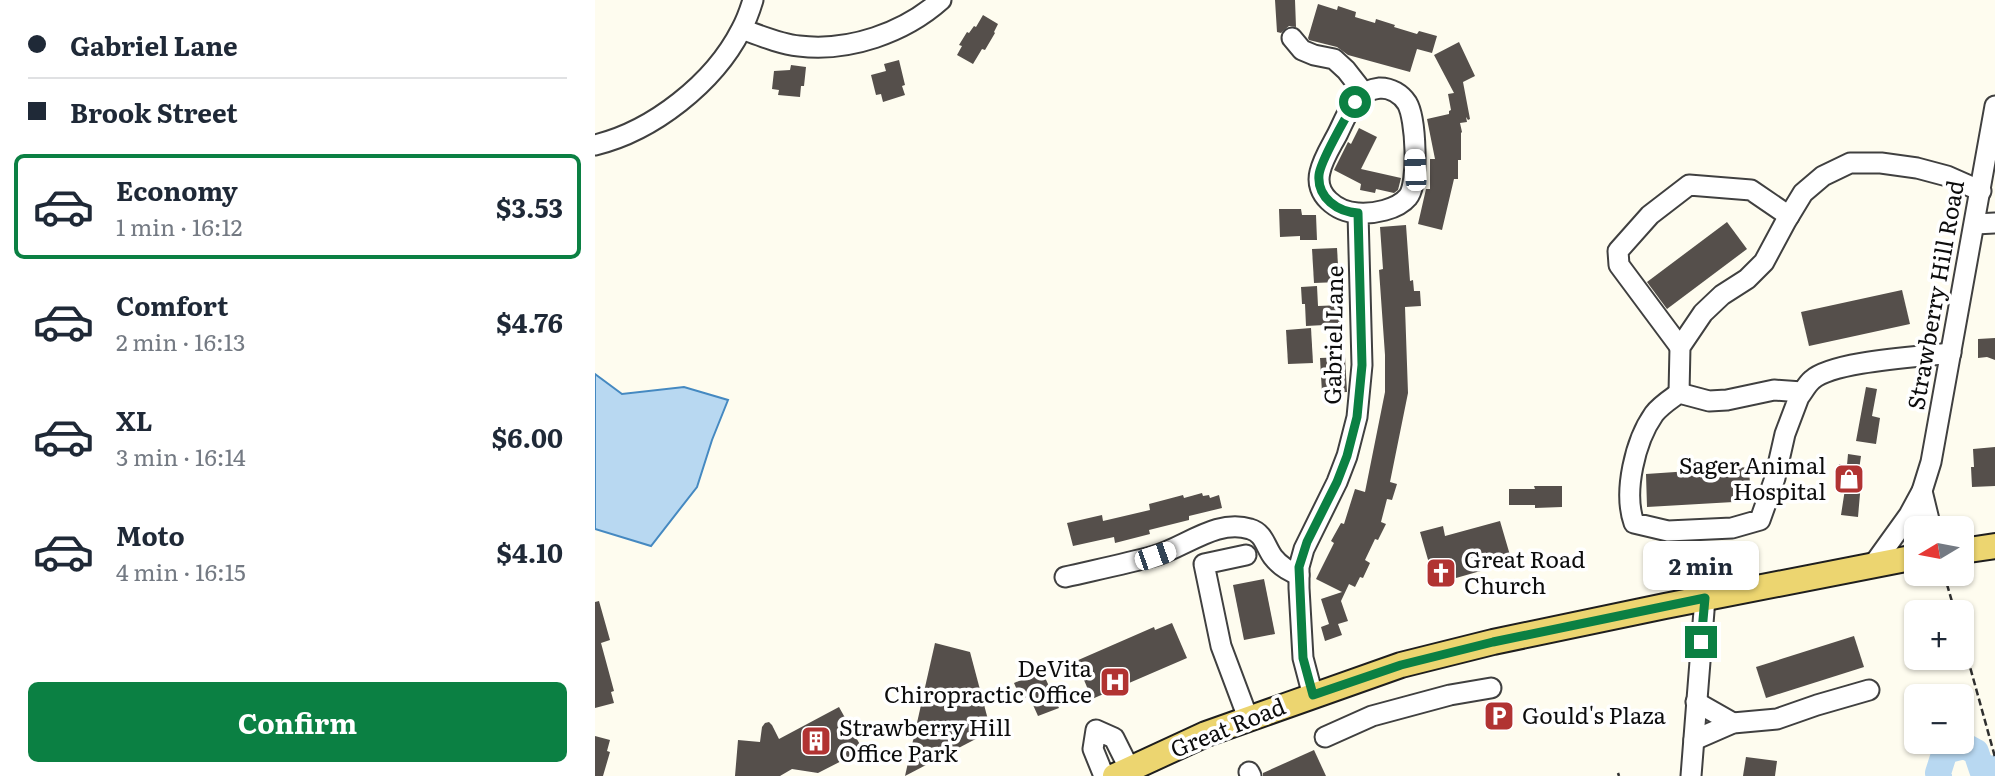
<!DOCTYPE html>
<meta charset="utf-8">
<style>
:root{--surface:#fff;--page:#f2f2f3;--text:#1f2937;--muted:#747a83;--line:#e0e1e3;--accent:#0b8043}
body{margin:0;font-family:Literata,serif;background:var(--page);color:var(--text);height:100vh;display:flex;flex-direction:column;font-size:26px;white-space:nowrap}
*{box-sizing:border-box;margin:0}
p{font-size:23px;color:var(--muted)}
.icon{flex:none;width:38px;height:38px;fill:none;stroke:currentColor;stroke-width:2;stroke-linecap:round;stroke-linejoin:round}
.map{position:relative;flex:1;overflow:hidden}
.details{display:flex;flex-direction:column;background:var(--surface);width:595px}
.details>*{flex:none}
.top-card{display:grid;align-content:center;height:154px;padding:0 28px;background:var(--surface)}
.needle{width:46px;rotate:260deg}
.buttons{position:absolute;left:1309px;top:516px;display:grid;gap:14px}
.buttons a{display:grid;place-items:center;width:70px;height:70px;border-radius:10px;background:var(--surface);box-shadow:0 2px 5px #0004;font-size:35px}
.end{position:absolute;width:32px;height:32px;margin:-16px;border:9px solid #0b8043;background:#fff;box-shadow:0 0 0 4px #fff}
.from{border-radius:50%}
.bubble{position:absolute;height:49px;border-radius:10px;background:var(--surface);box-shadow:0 2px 5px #0004;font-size:23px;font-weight:700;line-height:49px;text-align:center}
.car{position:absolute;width:21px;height:42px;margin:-21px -10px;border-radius:9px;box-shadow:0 0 5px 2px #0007;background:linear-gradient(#fff 24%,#345 0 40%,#fff 0 76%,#345 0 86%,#fff 0)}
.top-card b{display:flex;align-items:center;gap:24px;height:66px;font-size:26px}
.top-card b+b{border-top:2px solid var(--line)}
.top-card i{width:18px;height:18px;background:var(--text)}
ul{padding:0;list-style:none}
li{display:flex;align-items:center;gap:21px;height:105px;margin:0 14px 10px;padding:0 14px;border:4px solid transparent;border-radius:10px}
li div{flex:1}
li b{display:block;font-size:26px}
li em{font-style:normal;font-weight:700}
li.current{border-color:var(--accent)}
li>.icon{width:63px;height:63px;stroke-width:1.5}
.cta{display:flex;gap:14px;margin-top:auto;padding:14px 28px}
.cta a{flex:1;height:80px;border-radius:10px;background:var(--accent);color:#fff;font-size:28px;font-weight:700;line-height:80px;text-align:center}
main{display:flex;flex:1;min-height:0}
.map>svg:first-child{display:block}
.water{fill:#b8d8f1;stroke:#4589c1;stroke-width:2}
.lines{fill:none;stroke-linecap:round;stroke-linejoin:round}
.river{stroke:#b8d8f1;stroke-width:26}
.building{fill:#554f4b}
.minor-casing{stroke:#404040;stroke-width:23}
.major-casing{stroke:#1e1e1e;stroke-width:28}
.path{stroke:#2f2f2f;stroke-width:2.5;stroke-dasharray:7 3.5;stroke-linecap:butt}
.minor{stroke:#fff;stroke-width:19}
.major{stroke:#ecd570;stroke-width:24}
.route{stroke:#0b8043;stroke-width:9}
.labels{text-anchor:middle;stroke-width:7;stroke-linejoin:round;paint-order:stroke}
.street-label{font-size:23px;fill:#0d0d0d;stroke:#fff}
.poi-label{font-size:23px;fill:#0d0d0d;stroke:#fff;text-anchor:start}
</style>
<main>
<section class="details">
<div class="top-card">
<b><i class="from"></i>Gabriel Lane</b>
<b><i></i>Brook Street</b>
</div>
<ul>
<li class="current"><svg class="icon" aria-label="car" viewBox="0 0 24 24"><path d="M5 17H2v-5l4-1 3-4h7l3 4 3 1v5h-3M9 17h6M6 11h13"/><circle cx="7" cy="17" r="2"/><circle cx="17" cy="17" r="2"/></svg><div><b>Economy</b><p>1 min · 16:12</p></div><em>$3.53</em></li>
<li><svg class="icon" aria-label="car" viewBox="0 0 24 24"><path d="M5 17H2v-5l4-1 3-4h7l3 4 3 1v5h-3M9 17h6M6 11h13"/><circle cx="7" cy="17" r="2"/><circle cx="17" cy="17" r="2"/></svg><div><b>Comfort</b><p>2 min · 16:13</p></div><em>$4.76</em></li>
<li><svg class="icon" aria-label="car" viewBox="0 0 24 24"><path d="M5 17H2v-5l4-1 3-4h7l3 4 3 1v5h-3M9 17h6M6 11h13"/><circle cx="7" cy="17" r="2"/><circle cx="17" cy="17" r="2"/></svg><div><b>XL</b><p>3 min · 16:14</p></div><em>$6.00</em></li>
<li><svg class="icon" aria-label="car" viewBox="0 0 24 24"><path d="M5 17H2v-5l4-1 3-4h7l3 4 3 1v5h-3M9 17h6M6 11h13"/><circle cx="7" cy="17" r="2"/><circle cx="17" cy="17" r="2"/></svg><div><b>Moto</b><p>4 min · 16:15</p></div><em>$4.10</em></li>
</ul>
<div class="cta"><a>Confirm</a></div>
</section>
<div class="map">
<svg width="1400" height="776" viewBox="0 0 1400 776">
<rect width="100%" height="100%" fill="#fefcef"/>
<polygon class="water" points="0,374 27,394 89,387 133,400 117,440 102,487 56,546 0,529"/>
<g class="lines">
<polyline class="river" points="1344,776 1343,773 1350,751 1370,746 1381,752 1387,770 1400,768"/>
</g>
<g class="building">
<polygon points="680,0 700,0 701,27 694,26 686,33 682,32"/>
<polygon points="723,4 742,10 743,6 761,12 760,17 780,23 781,19 800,25 799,27 822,34 824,31 842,36 837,53 822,49 815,72 753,55 742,47 714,40 713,38"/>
<polygon points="388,15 403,24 399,32 400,33 390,50 387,49 378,64 362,55 367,46 364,45 372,32 374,33 379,26 381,27"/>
<polygon points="864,42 880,76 868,82 875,119 873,120 871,117 872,122 865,123 867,132 866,133 866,160 863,160 863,179 859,179 847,230 823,224 831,189 835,189 835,159 840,159 832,119 854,114 854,111 856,110 853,94 859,93 839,55"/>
<polygon points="304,60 310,85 307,86 310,95 288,102 286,94 281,95 276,75 291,71 289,64"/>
<polygon points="196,65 211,67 209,86 206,86 205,97 183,95 184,90 177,89 179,71 195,70"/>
<polygon points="764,128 782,137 766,169 806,178 803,190 799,193 781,189 780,193 765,190 766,184 739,170 753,142 756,144"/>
<polygon points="684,209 706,209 707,215 721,215 722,240 705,240 705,236 685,237"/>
<polygon points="1132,222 1152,249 1072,309 1052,282"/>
<polygon points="811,225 815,281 818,280 819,291 825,291 826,306 810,307 813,393 795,482 802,484 797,500 792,499 786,522 791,524 783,540 780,539 770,560 775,563 768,578 765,577 760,587 754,584 746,601 753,621 743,624 747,635 730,641 726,627 734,624 726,599 747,592 721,579 739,543 736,541 746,523 749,524 760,489 770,492 790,392 790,355 784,270 788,269 785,227"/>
<polygon points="742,248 744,282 719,283 717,249"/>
<polygon points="722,286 723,306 747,305 748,324 711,326 710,304 707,304 706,287"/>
<polygon points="1307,290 1315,324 1214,346 1206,312"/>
<polygon points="716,328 718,363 693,364 691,330"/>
<polygon points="1400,338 1400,360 1392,357 1383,358 1383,339"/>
<polygon points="750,357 752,392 727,393 725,358"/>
<polygon points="1271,387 1282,389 1277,416 1285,418 1281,444 1261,441"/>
<polygon points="1400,447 1400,486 1377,487 1376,467 1379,467 1378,449"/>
<polygon points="1253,454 1266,456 1264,470 1267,471 1263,517 1246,515 1250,489 1240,488 1244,464 1252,465"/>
<polygon points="1154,467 1156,501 1052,507 1051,474"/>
<polygon points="939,486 967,486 967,507 940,508 940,505 914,505 914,489 940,489"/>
<polygon points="607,493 608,496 614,495 615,498 624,495 627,508 594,516 594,520 554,530 555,534 520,543 519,537 478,546 472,523 507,515 508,521 555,510 554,504 588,495 589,498"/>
<polygon points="905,521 917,562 840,584 825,532 848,526 850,536"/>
<polygon points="669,579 680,634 649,640 638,585"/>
<polygon points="4,601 15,640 6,643 19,691 16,692 19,703 0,708 0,602"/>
<polygon points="577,623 592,658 497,699 481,661 559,627 560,630"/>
<polygon points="1259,636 1269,667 1171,698 1161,667"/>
<polygon points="340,643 375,652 396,731 310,776"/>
<polygon points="447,671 464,708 443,716 434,696 426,699 419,683"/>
<polygon points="244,707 268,750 223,773 197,769 185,776 140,776 143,740 165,742 167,727 170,723 174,722 177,725 184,739"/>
<polygon points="0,736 15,740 12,751 15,752 8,776 0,776"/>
<polygon points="719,750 731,776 668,776 668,773"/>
<polygon points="1151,757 1182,761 1180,776 1148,776"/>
</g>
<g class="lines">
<g class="minor-casing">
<g id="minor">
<path d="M147,29C166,36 185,44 204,46C254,52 309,33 346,0"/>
<polyline points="697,38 707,50 719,55 739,59 751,70 769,93"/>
<path d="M0,145C58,131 119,83 146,30C151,21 155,10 158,0"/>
<polyline points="1380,224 1400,223"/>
<polyline points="1085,347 1024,265 1023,251 1055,215 1094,185 1156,190 1194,216"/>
<path d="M1207,392L1179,390L1132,400L1114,401L1084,393C1076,399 1066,405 1059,414C1040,441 1028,492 1039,523L1073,531L1137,528L1165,520L1180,478L1190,434L1204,397C1208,392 1212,384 1217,380C1238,361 1325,357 1356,353"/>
<polyline points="1084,393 1085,347 1108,313 1127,295 1152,279 1169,262 1191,221 1208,193 1228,176 1255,163 1286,163 1322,168 1352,176 1386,191"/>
<polyline points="1327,491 1336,528"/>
<polyline points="651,555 609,564 626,646 653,718"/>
<polyline points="1278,565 1314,515 1327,491 1336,462 1400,106"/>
<path d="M470,577C500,570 530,564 559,556C589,548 622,518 655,529C669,533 670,546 678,557C685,566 693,571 704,575"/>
<path d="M718,696L708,658L704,588V567L709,549L742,482L752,456L762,417L767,365L763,213C778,214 802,210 813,197C824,183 821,118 812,103C806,94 796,88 785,88C778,89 770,91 765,96C755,105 749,121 743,133C737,145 728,158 725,172C719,195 742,212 763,213"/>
<polyline points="1101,702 1138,723"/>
<polyline points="730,737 777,716 855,695 896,688"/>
<polyline points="1099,740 1138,723 1182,719 1222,705 1274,690"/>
<polyline points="654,772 656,776"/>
<polyline points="509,776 498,749 501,730 519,738 538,776"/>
<polyline points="1096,776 1110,598"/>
</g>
</g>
<g class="major-casing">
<g id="major">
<polyline points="1367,551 1400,546"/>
<polyline points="520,776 611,734 806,665 898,642 1070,606 1321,557"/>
</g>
</g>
<g class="path">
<polyline points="1349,574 1360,612"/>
<polyline points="1367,638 1400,757"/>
<polyline points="1023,773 1024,776"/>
</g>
<use href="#minor" class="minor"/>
<use href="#major" class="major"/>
</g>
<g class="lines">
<path class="route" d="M760,102C752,115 725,162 724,175C722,198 743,212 763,213L767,365L762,417L752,456L742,482L712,542L704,567L708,658L718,695L806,665L898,642L1110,598L1106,642"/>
</g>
<defs>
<g id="shop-square" transform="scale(1.575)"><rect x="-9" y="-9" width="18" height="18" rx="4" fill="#b13332" stroke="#fff"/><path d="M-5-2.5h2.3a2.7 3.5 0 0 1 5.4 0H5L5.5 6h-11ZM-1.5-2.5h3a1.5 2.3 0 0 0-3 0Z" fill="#fff"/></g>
<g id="church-square" transform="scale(1.575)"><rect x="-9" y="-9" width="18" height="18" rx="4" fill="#b13332" stroke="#fff"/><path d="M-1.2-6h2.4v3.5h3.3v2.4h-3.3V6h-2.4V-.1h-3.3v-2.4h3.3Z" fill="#fff"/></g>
<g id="hospital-square" transform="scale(1.575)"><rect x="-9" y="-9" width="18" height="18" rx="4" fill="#b13332" stroke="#fff"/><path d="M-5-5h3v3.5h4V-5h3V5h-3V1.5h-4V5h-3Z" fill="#fff"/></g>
<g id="parking-square" transform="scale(1.575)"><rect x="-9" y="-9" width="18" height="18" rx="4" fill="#b13332" stroke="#fff"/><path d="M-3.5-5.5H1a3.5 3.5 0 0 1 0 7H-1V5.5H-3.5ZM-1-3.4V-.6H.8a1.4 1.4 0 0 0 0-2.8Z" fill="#fff"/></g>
<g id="building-square" transform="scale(1.575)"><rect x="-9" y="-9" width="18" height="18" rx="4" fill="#b13332" stroke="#fff"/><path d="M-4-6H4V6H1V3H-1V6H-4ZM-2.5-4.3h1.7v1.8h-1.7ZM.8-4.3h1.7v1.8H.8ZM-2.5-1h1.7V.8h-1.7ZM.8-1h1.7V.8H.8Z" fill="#fff"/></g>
</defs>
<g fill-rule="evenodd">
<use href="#shop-square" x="1254" y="479"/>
<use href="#church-square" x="846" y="573"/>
<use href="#hospital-square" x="520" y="682"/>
<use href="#parking-square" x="904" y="716"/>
<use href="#building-square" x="221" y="741"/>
</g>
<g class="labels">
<g class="street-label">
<text transform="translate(1341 295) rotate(-80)" y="8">Strawberry Hill Road</text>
<text transform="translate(739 335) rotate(-89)" y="8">Gabriel Lane</text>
<text transform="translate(633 728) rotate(-22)" y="8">Great Road</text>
</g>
<g class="poi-label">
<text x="1231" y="474" text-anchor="end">Sager Animal<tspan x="1231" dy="26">Hospital</tspan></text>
<text x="869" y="568">Great Road<tspan x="869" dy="26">Church</tspan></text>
<text x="497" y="677" text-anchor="end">DeVita<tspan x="497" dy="26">Chiropractic Office</tspan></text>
<text x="927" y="724">Gould's Plaza</text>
<text x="244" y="736">Strawberry Hill<tspan x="244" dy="26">Office Park</tspan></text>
</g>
</g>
</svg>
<div class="buttons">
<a><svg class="needle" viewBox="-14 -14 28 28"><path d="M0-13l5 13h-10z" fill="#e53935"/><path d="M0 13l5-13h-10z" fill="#747a83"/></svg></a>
<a>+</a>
<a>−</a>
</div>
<i class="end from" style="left:760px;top:102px"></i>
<i class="end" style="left:1106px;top:642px"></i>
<div class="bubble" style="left:1048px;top:541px;width:116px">2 min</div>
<i class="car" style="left:820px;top:170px;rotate:357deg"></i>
<i class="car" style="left:560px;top:556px;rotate:71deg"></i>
</div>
</main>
